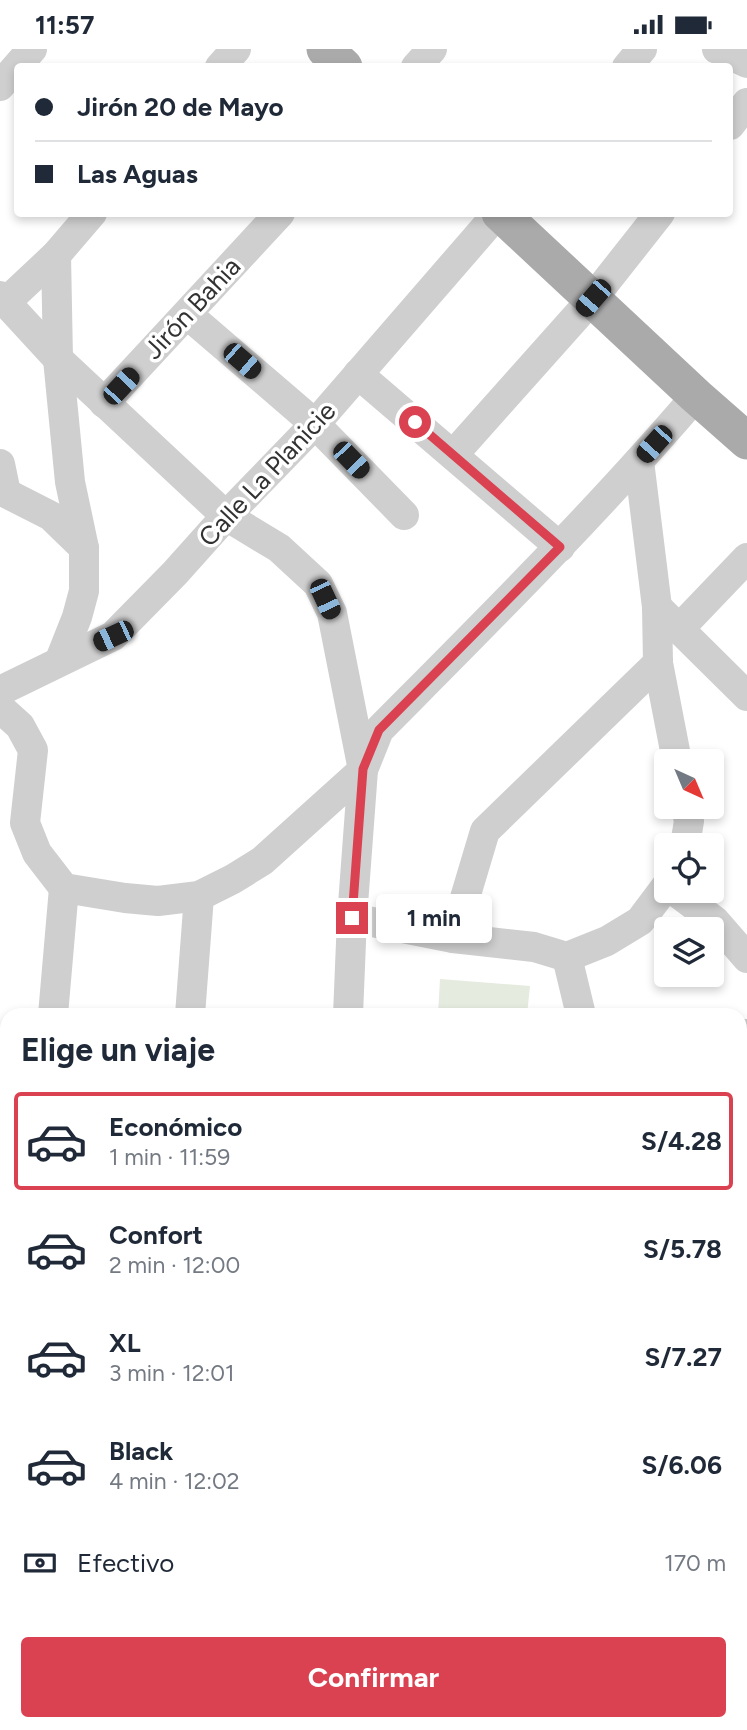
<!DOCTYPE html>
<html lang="es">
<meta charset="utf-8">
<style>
:root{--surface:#fff;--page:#f6f6f7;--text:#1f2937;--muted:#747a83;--line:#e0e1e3;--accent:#db4251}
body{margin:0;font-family:Figtree,sans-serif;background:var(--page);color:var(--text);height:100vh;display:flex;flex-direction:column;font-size:26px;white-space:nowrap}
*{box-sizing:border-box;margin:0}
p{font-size:23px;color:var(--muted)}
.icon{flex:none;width:38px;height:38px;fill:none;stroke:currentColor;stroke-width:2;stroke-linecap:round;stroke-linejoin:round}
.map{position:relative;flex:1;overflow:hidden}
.panel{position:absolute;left:0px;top:959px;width:747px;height:723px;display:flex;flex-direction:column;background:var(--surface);border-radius:21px 21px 0 0;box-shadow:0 4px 10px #0003}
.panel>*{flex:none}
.top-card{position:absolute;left:14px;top:14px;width:719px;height:154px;border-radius:7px;box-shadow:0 4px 10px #0003;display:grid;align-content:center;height:154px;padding:0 21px;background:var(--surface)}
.needle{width:46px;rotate:136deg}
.buttons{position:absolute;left:654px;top:700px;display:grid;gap:14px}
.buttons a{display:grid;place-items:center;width:70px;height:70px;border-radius:7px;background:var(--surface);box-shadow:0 4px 10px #0003;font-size:35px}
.end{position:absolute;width:32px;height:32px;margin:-16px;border:9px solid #db4251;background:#fff;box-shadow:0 0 0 4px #fff}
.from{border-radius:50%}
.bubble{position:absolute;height:49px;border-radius:7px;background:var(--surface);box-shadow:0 4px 10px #0003;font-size:23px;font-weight:700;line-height:49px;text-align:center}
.car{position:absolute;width:21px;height:42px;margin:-21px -10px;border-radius:9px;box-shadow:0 0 5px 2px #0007;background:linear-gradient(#222 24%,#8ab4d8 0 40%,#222 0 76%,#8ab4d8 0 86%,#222 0)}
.top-card b{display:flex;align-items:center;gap:24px;height:66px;font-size:26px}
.top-card b+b{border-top:2px solid var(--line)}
.top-card i{width:18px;height:18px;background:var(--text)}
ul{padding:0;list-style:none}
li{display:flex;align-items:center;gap:21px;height:98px;margin:0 14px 10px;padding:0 7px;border:4px solid transparent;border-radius:7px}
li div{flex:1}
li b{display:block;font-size:26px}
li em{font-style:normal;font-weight:700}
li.current{border-color:var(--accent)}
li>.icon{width:63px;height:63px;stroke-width:1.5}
h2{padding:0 21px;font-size:32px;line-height:84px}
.pay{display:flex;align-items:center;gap:18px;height:77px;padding:0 21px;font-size:26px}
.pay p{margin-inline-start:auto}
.primary-button{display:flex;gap:14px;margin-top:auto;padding:14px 21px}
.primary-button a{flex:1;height:80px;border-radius:7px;background:var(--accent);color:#fff;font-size:28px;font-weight:700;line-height:80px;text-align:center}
.status{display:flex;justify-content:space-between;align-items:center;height:49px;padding:0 35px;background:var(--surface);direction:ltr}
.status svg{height:19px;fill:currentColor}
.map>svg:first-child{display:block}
.park{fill:#e5ebdf}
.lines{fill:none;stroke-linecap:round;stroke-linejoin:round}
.minor{stroke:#cfcfcf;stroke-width:30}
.major{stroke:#aaa;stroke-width:37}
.route{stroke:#db4251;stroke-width:9}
.labels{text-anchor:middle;stroke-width:7;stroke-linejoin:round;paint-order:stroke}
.street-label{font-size:26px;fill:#323232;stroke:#fff}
</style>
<div class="status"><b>11:57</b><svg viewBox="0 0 49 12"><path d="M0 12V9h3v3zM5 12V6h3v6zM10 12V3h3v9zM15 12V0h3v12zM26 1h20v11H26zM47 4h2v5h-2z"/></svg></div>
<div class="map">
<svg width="747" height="1681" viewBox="0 0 747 1681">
<rect width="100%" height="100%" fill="#fff"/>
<polygon class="park" points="440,930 530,937 527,966 438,966"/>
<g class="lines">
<g class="minor">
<polyline points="717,0 747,14"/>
<polyline points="220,18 236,0"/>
<polyline points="416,18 432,0"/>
<polyline points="627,18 642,0"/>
<polyline points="0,37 32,0"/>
<polyline points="730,76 747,54"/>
<polyline points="56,206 58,310 70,433 84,499 84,542 77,568 60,611"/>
<polyline points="0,247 58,310 226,467 279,499 318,535 332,564 363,721 352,869 348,966"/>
<polyline points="6,253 56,206 92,164"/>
<polyline points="187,265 315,375 404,466"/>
<polyline points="358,325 560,498"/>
<polyline points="104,354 280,164"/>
<polyline points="453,406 593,249 660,164"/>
<polyline points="639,412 657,558 658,614 677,712"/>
<polyline points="0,415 6,444"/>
<polyline points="0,441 51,467 84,499"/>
<polyline points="657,558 747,647"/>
<polyline points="679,580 747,509"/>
<polyline points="0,642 113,587 175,524 226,467 315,375 498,164"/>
<path d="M0,659L20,677L33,701L25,774L37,804L64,839L125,849L158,852L199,847L233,830L262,812L363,721L379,681C487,572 596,464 696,347"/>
<polyline points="685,796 689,772 686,758"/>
<polyline points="675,842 715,872 747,909"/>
<polyline points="352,869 453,889 534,898 567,908 607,892 640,872 667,836"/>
<polyline points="453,889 485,782 658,614"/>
<polyline points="567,908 581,966"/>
<polyline points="53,966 64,839"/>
<polyline points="190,966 199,847"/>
<polyline points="740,985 747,985"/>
<polyline points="740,1132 747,1132"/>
<polyline points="0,1169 7,1170"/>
<polyline points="740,1267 747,1268"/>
<polyline points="740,1420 747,1350"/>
<polyline points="0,1539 7,1460"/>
<polyline points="133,1681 133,1675"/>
<polyline points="282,1681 282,1675"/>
<polyline points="562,1681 563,1675"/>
<polyline points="719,1681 719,1675"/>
</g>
<g class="major">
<polyline points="325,0 344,18"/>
<polyline points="500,164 696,347 747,392"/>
<polyline points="0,1474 7,1475"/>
<polyline points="0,1514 7,1515"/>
<polyline points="373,1675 381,1681"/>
<polyline points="428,1675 436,1681"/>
</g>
</g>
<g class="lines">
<polyline class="route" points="352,869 363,720 379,681 560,498 415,373"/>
</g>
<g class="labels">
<g class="street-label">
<text transform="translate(192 259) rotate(-47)" y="9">Jirón Bahia</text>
<text transform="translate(267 425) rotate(-47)" y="9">Calle La Planicie</text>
</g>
</g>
</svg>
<div class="buttons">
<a><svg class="needle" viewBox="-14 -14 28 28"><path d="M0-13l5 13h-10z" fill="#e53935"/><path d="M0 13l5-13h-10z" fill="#747a83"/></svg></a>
<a><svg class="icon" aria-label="locate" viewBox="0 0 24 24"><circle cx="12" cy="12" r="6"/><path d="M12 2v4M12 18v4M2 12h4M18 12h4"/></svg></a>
<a><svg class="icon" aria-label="layers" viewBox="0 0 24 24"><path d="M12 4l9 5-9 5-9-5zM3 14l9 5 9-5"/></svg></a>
</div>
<i class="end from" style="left:415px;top:373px"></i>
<i class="end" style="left:352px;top:869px"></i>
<div class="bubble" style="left:376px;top:845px;width:116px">1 min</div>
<i class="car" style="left:593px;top:249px;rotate:221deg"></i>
<i class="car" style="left:242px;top:312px;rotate:131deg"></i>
<i class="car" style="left:121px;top:337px;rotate:43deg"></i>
<i class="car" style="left:654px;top:395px;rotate:222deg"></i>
<i class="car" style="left:351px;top:411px;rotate:136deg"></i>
<i class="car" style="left:325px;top:550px;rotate:155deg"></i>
<i class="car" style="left:113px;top:587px;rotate:245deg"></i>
<div class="top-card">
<b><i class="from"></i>Jirón 20 de Mayo</b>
<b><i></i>Las Aguas</b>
</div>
<section class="panel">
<h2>Elige un viaje</h2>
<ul>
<li class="current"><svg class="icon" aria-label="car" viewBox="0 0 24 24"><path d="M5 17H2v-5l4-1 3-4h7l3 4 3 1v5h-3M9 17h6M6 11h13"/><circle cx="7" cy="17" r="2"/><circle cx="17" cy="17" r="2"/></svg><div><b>Económico</b><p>1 min · 11:59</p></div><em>S/4.28</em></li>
<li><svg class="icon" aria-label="car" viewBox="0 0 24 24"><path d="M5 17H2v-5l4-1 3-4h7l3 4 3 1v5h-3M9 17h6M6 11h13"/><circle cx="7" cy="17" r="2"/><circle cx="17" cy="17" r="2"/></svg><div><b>Confort</b><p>2 min · 12:00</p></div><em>S/5.78</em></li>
<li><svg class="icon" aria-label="car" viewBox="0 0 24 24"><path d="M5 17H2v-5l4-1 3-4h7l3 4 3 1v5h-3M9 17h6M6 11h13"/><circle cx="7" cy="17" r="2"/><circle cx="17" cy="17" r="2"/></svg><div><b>XL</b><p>3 min · 12:01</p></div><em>S/7.27</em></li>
<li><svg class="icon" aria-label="car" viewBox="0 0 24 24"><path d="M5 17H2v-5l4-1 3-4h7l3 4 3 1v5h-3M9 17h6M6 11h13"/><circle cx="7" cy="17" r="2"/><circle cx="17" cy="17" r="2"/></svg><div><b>Black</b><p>4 min · 12:02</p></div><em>S/6.06</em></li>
</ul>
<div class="pay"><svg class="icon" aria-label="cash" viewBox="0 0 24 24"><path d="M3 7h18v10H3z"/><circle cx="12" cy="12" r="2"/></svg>Efectivo<p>170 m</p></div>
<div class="primary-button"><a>Confirmar</a></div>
</section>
</div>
